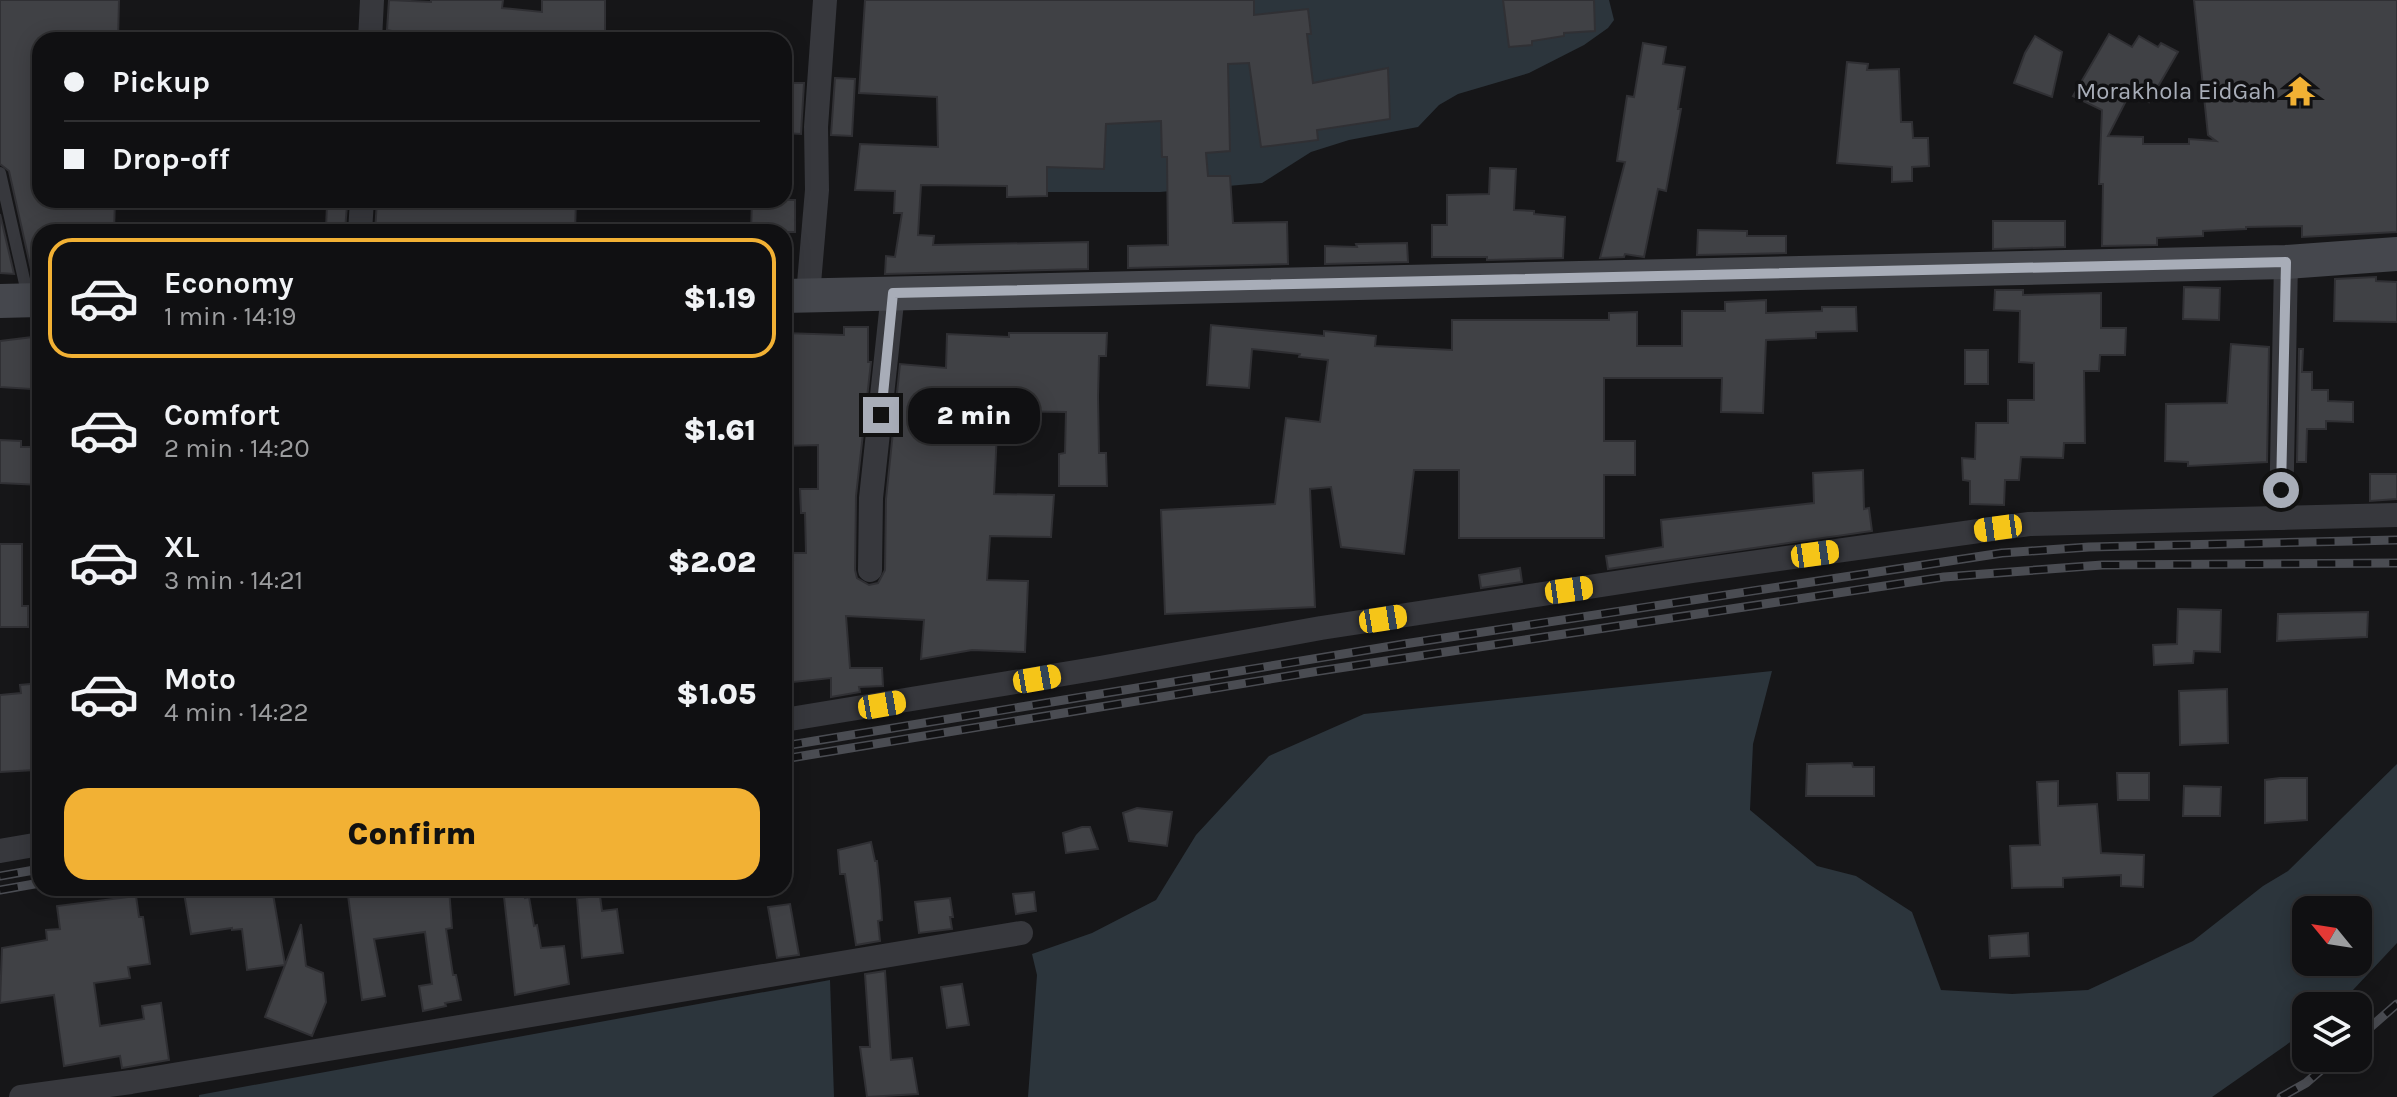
<!DOCTYPE html>
<meta charset="utf-8">
<style>
:root{--surface:#101012;--page:#1e1e20;--text:#f1f3f6;--muted:#9c9d9f;--line:#303032;--accent:#f2b134}
body{margin:0;font-family:Karla,sans-serif;background:var(--page);color:var(--text);height:100vh;display:flex;flex-direction:column;font-size:30px;white-space:nowrap}
*{box-sizing:border-box;margin:0}
p{font-size:26px;color:var(--muted)}
.icon{flex:none;width:44px;height:44px;fill:none;stroke:currentColor;stroke-width:2;stroke-linecap:round;stroke-linejoin:round}
.map{position:relative;flex:1;overflow:hidden}
.details{position:absolute;left:32px;top:224px;width:760px;height:672px;display:flex;flex-direction:column;background:var(--surface);border-radius:24px;box-shadow:0 4px 20px #0003,0 0 0 2px var(--line)}
.details>*{flex:none}
.top-card{position:absolute;left:32px;top:32px;width:760px;height:176px;border-radius:24px;box-shadow:0 4px 20px #0003,0 0 0 2px var(--line);display:grid;align-content:center;height:176px;padding:0 32px;background:var(--surface)}
.needle{width:52px;rotate:300deg}
.controls{position:absolute;left:2292px;top:896px;display:grid;gap:16px}
.controls a{display:grid;place-items:center;width:80px;height:80px;border-radius:16px;background:var(--surface);box-shadow:0 4px 20px #0003,0 0 0 2px var(--line);font-size:40px}
.end{position:absolute;width:36px;height:36px;margin:-18px;border:10px solid #a8adb8;background:#111;box-shadow:0 0 0 4px #111}
.from{border-radius:50%}
.bubble{position:absolute;height:56px;border-radius:24px;background:var(--surface);box-shadow:0 4px 20px #0003,0 0 0 2px var(--line);font-size:26px;font-weight:800;line-height:56px;text-align:center}
.car{position:absolute;width:24px;height:48px;margin:-24px -12px;border-radius:10px;box-shadow:0 0 6px 2px #0007;background:linear-gradient(#f5c518 24%,#345 0 40%,#f5c518 0 76%,#345 0 86%,#f5c518 0)}
.top-card b{display:flex;align-items:center;gap:28px;height:76px;font-size:30px}
.top-card b+b{border-top:2px solid var(--line)}
.top-card i{width:20px;height:20px;background:var(--text)}
ul{padding:14px 0 0;list-style:none}
li{display:flex;align-items:center;gap:24px;height:120px;margin:0 16px 12px;padding:0 16px;border:4px solid transparent;border-radius:24px}
li div{flex:1}
li b{display:block;font-size:30px}
li em{font-style:normal;font-weight:800}
li.active{border-color:var(--accent)}
li>.icon{width:72px;height:72px;stroke-width:1.5}
.action{display:flex;gap:16px;margin-top:auto;padding:16px 32px}
.action a{flex:1;height:92px;border-radius:24px;background:var(--accent);color:#111;font-size:32px;font-weight:800;line-height:92px;text-align:center}
.map>svg:first-child{display:block}
.water{fill:#2c353c;fill-rule:evenodd}
.building{fill:#404145;stroke:#303034;stroke-width:2}
.lines{fill:none;stroke-linecap:round;stroke-linejoin:round}
.service{stroke:#37383d;stroke-width:12}
.minor{stroke:#37383d;stroke-width:24}
.secondary{stroke:#45474d;stroke-width:34}
.rail-casing{stroke:#4a4c52;stroke-width:9}
.rail{stroke:#111113;stroke-width:6;stroke-dasharray:18;stroke-linecap:butt}
.route{stroke:#a8adb8;stroke-width:10}
.labels{text-anchor:middle;stroke-width:7;stroke-linejoin:round;paint-order:stroke}
.poi-label{font-size:24px;fill:#a8adb8;stroke:#111113;text-anchor:end}
</style>
<div class="map">
<svg width="2397" height="1097" viewBox="0 0 2397 1097">
<rect width="100%" height="100%" fill="#161618"/>
<g class="water">
<polygon points="1163,0 1609,0 1614,20 1608,28 1584,45 1529,73 1458,94 1439,105 1418,127 1349,140 1311,152 1262,183 1160,192 1047,192 1014,92"/>
<path d="M1772,671L1753,744L1750,810L1817,866L1856,876L1912,912L1941,990L2012,994L2088,990L2193,941L2263,886L2288,871L2397,764V943L2338,1006H2306V1031L2212,1097H1028L1037,975L1032,954L1092,933L1156,900L1196,835L1269,756L1364,714ZM2306,910H2358V962H2306Z"/>
<polygon points="830,980 834,1097 199,1097 199,1095"/>
</g>
<g class="building">
<polygon points="0,0 119,0 118,40 40,40 40,200 115,200 114,232 40,232 40,274 32,274 9,171 0,164"/>
<polygon points="389,0 431,2 431,0 503,0 502,8 542,12 542,0 605,0 605,32 571,33 571,40 391,40 392,31 387,30"/>
<polygon points="865,0 1254,0 1254,15 1308,9 1311,34 1307,34 1313,83 1388,68 1390,119 1317,130 1318,140 1261,147 1249,63 1228,64 1230,151 1206,153 1208,176 1230,176 1233,223 1287,222 1288,264 1128,268 1128,246 1168,245 1167,157 1162,157 1161,121 1106,124 1104,169 1047,167 1047,196 1007,197 1007,186 921,185 918,235 934,236 933,245 1088,242 1088,269 885,274 886,256 895,257 902,213 894,213 895,191 855,190 860,144 938,147 937,97 859,93"/>
<polygon points="1503,0 1594,0 1595,31 1564,33 1564,36 1532,41 1532,45 1509,47"/>
<polygon points="2194,0 2397,0 2397,232 2302,237 2302,226 2246,227 2246,229 2203,231 2203,236 2157,238 2157,245 2102,246 2103,184 2099,184 2102,110 2073,96 2109,34 2132,47 2139,36 2158,47 2161,43 2178,52 2149,102 2131,91 2108,136 2143,137 2143,144 2189,144 2189,139 2216,141 2208,135"/>
<polygon points="2035,36 2062,52 2052,97 2014,83 2025,53"/>
<polygon points="1643,43 1666,47 1663,64 1685,67 1678,109 1681,109 1666,191 1658,189 1644,257 1625,254 1624,257 1600,258 1625,162 1617,161 1627,96 1634,97"/>
<polygon points="1847,62 1868,64 1867,70 1899,69 1901,122 1912,122 1913,138 1928,138 1929,166 1912,167 1912,181 1892,182 1892,167 1837,163"/>
<polygon points="835,78 855,79 852,136 831,135"/>
<polygon points="784,83 804,83 801,134 784,133"/>
<polygon points="1490,168 1516,169 1514,210 1534,211 1534,214 1565,217 1563,258 1487,260 1487,257 1432,257 1432,225 1447,225 1447,195 1489,194"/>
<polygon points="377,200 576,200 575,232 375,232"/>
<polygon points="752,200 795,200 795,232 751,232"/>
<polygon points="327,204 347,205 345,231 326,229"/>
<polygon points="0,214 14,274 0,273"/>
<polygon points="1993,221 2065,221 2065,247 1993,249"/>
<polygon points="1698,230 1747,231 1747,236 1786,236 1786,253 1697,255"/>
<polygon points="1407,243 1408,262 1325,264 1325,246 1357,247 1356,244"/>
<polygon points="2376,277 2376,281 2397,282 2397,322 2334,321 2335,279"/>
<polygon points="2184,287 2220,288 2219,320 2183,319"/>
<polygon points="1995,290 2023,290 2023,295 2101,293 2101,328 2126,328 2125,355 2100,355 2099,371 2084,371 2085,443 2064,443 2063,458 2021,457 2019,480 2005,480 2004,505 1970,504 1970,481 1963,480 1962,458 1975,459 1976,423 2008,423 2008,400 2034,400 2034,363 2019,362 2020,311 1994,310"/>
<polygon points="1766,300 1766,313 1822,311 1822,307 1856,307 1857,331 1816,332 1816,338 1766,340 1763,413 1721,412 1722,378 1604,378 1604,441 1635,441 1635,475 1604,475 1604,538 1459,538 1459,470 1414,470 1404,554 1341,547 1331,487 1310,489 1315,607 1165,614 1161,510 1275,504 1286,418 1320,422 1328,360 1299,357 1300,354 1252,349 1249,388 1207,385 1211,325 1324,336 1324,331 1376,336 1375,346 1452,350 1452,320 1609,320 1609,313 1637,312 1637,346 1682,346 1682,311 1725,311 1725,302"/>
<polygon points="844,327 868,327 868,362 871,362 856,496 855,570 857,578 869,585 878,583 885,570 886,499 900,364 946,368 947,334 1009,337 1009,333 1107,333 1106,356 1099,356 1098,397 1099,453 1106,453 1107,486 1059,486 1059,454 1065,453 1066,412 998,411 994,494 1054,495 1051,537 990,536 987,580 1028,581 1025,652 972,650 921,659 924,620 846,616 850,668 882,668 883,686 859,687 860,692 831,697 831,678 784,683 784,656 791,655 787,614 784,614 784,560 793,560 792,553 806,553 805,513 801,513 800,489 818,489 818,445 784,446 784,333 844,335"/>
<polygon points="33,337 31,389 0,387 0,341"/>
<polygon points="2231,344 2269,347 2267,462 2188,466 2188,462 2165,461 2166,404 2227,403"/>
<polygon points="2299,349 2303,349 2302,372 2312,372 2312,390 2328,390 2328,401 2353,402 2353,422 2326,421 2326,429 2307,429 2306,462 2297,462"/>
<rect x="1965" y="350" width="23" height="34"/>
<polygon points="0,440 21,441 21,447 40,447 40,485 0,483"/>
<polygon points="1863,470 1864,509 1869,508 1872,531 1608,569 1606,556 1663,547 1661,520 1814,503 1813,473"/>
<polygon points="2370,474 2397,474 2397,499 2370,501"/>
<polygon points="0,544 22,544 22,606 28,606 28,627 0,627"/>
<polygon points="1520,568 1522,582 1481,588 1479,575"/>
<polygon points="2178,609 2221,610 2220,652 2194,651 2193,663 2154,665 2153,645 2177,644"/>
<polygon points="2368,612 2367,637 2277,641 2278,614"/>
<polygon points="40,683 40,746 34,746 35,770 0,772 0,695 21,693 20,685"/>
<polygon points="2227,689 2228,743 2180,745 2179,691"/>
<polygon points="1852,763 1853,767 1874,767 1874,796 1806,796 1807,764"/>
<polygon points="2117,773 2149,773 2149,800 2118,800"/>
<polygon points="2280,778 2307,778 2307,820 2265,823 2265,780"/>
<polygon points="2058,781 2058,806 2097,804 2101,853 2144,855 2143,887 2121,886 2121,875 2063,878 2063,887 2012,888 2010,846 2040,845 2037,782"/>
<polygon points="2184,786 2221,787 2220,816 2183,816"/>
<polygon points="1137,808 1172,812 1167,846 1129,841 1123,813"/>
<polygon points="1082,827 1090,827 1098,849 1066,853 1063,833"/>
<polygon points="871,842 875,861 877,861 880,890 882,920 878,921 880,941 856,945 845,874 840,874 838,850"/>
<polygon points="214,888 215,894 252,888 272,888 285,965 301,924 306,966 323,973 326,1002 312,1036 265,1017 285,965 247,970 242,929 232,930 232,928 191,934 184,893"/>
<polygon points="347,888 449,888 452,928 446,929 453,975 456,975 461,1000 445,1003 446,1006 423,1011 419,986 432,984 425,932 374,939 385,996 362,1000"/>
<polygon points="503,888 524,888 525,898 529,897 534,926 537,925 541,948 564,946 569,984 515,995"/>
<polygon points="1034,892 1036,911 1016,914 1013,894"/>
<polygon points="136,896 139,917 143,917 150,964 128,967 130,978 94,983 100,1026 144,1019 142,1006 161,1003 169,1060 122,1068 120,1056 64,1066 54,995 0,1003 2,948 47,940 46,930 60,929 57,906"/>
<polygon points="600,896 602,911 617,909 623,953 582,958 577,898"/>
<polygon points="950,898 953,917 950,917 952,929 919,933 915,902"/>
<polygon points="790,904 799,955 777,958 768,907"/>
<polygon points="2028,933 2029,956 1990,958 1989,936"/>
<polygon points="885,971 891,1060 912,1058 918,1094 867,1097 860,1047 870,1047 865,974"/>
<polygon points="962,984 969,1025 947,1028 941,987"/>
</g>
<g class="lines">
<polyline class="service" points="0,173 28,297"/>
<g class="minor">
<polyline points="370,40 372,0"/>
<polyline points="360,232 362,200"/>
<polyline points="808,295 817,190 816,127 825,0"/>
<polyline points="2281,518 2286,262"/>
<polyline points="870,570 871,498 893,293"/>
<polyline points="784,720 1100,668 1321,628 1693,571 2029,524 2397,515"/>
<polyline points="0,851 40,844"/>
<polyline points="21,1097 131,1082 1021,933"/>
</g>
<g class="secondary">
<polyline points="784,296 2286,262 2397,254"/>
<polyline points="0,301 40,300"/>
</g>
<g class="rail-casing">
<g id="rail">
<polyline points="784,746 1404,644 2002,553 2089,547 2397,540"/>
<polyline points="784,759 1319,671 1944,577 2102,565 2397,563"/>
<polyline points="0,876 40,869"/>
<polyline points="0,890 40,883"/>
<polyline points="2358,1038 2397,1004"/>
<polyline points="2281,1097 2306,1083 2335,1058"/>
</g>
</g>
<use href="#rail" class="rail"/>
</g>
<g class="lines">
<polyline class="route" points="881,415 893,293 2286,262 2281,490"/>
</g>
<defs>
<g id="temple-bare" transform="scale(2.4)"><path d="M0-6L5-2H3V0L6.5 2.5H4V6H1.5V3h-3V6H-4V2.5H-6.5L-3 0V-2H-5Z" fill="#f2b134" stroke="#111113" stroke-width="2.5" paint-order="stroke"/></g>
</defs>
<g fill-rule="evenodd">
<use href="#temple-bare" x="2300" y="91"/>
</g>
<g class="labels">
<g class="poi-label">
<text x="2276" y="99">Morakhola EidGah</text>
</g>
</g>
</svg>
<div class="controls">
<a><svg class="needle" viewBox="-14 -14 28 28"><path d="M0-13l5 13h-10z" fill="#e53935"/><path d="M0 13l5-13h-10z" fill="#9c9d9f"/></svg></a>
<a><svg class="icon" aria-label="layers" viewBox="0 0 24 24"><path d="M12 4l9 5-9 5-9-5zM3 14l9 5 9-5"/></svg></a>
</div>
<i class="end from" style="left:2281px;top:490px"></i>
<i class="end" style="left:881px;top:415px"></i>
<div class="bubble" style="left:908px;top:388px;width:132px">2 min</div>
<i class="car" style="left:1998px;top:528px;rotate:262deg"></i>
<i class="car" style="left:1815px;top:554px;rotate:82deg"></i>
<i class="car" style="left:1569px;top:590px;rotate:82deg"></i>
<i class="car" style="left:1383px;top:619px;rotate:81deg"></i>
<i class="car" style="left:1037px;top:679px;rotate:80deg"></i>
<i class="car" style="left:882px;top:705px;rotate:80deg"></i>
<div class="top-card">
<b><i class="from"></i>Pickup</b>
<b><i></i>Drop-off</b>
</div>
<section class="details">
<ul>
<li class="active"><svg class="icon" aria-label="car" viewBox="0 0 24 24"><path d="M5 17H2v-5l4-1 3-4h7l3 4 3 1v5h-3M9 17h6M6 11h13"/><circle cx="7" cy="17" r="2"/><circle cx="17" cy="17" r="2"/></svg><div><b>Economy</b><p>1 min · 14:19</p></div><em>$1.19</em></li>
<li><svg class="icon" aria-label="car" viewBox="0 0 24 24"><path d="M5 17H2v-5l4-1 3-4h7l3 4 3 1v5h-3M9 17h6M6 11h13"/><circle cx="7" cy="17" r="2"/><circle cx="17" cy="17" r="2"/></svg><div><b>Comfort</b><p>2 min · 14:20</p></div><em>$1.61</em></li>
<li><svg class="icon" aria-label="car" viewBox="0 0 24 24"><path d="M5 17H2v-5l4-1 3-4h7l3 4 3 1v5h-3M9 17h6M6 11h13"/><circle cx="7" cy="17" r="2"/><circle cx="17" cy="17" r="2"/></svg><div><b>XL</b><p>3 min · 14:21</p></div><em>$2.02</em></li>
<li><svg class="icon" aria-label="car" viewBox="0 0 24 24"><path d="M5 17H2v-5l4-1 3-4h7l3 4 3 1v5h-3M9 17h6M6 11h13"/><circle cx="7" cy="17" r="2"/><circle cx="17" cy="17" r="2"/></svg><div><b>Moto</b><p>4 min · 14:22</p></div><em>$1.05</em></li>
</ul>
<div class="action"><a>Confirm</a></div>
</section>
</div>
